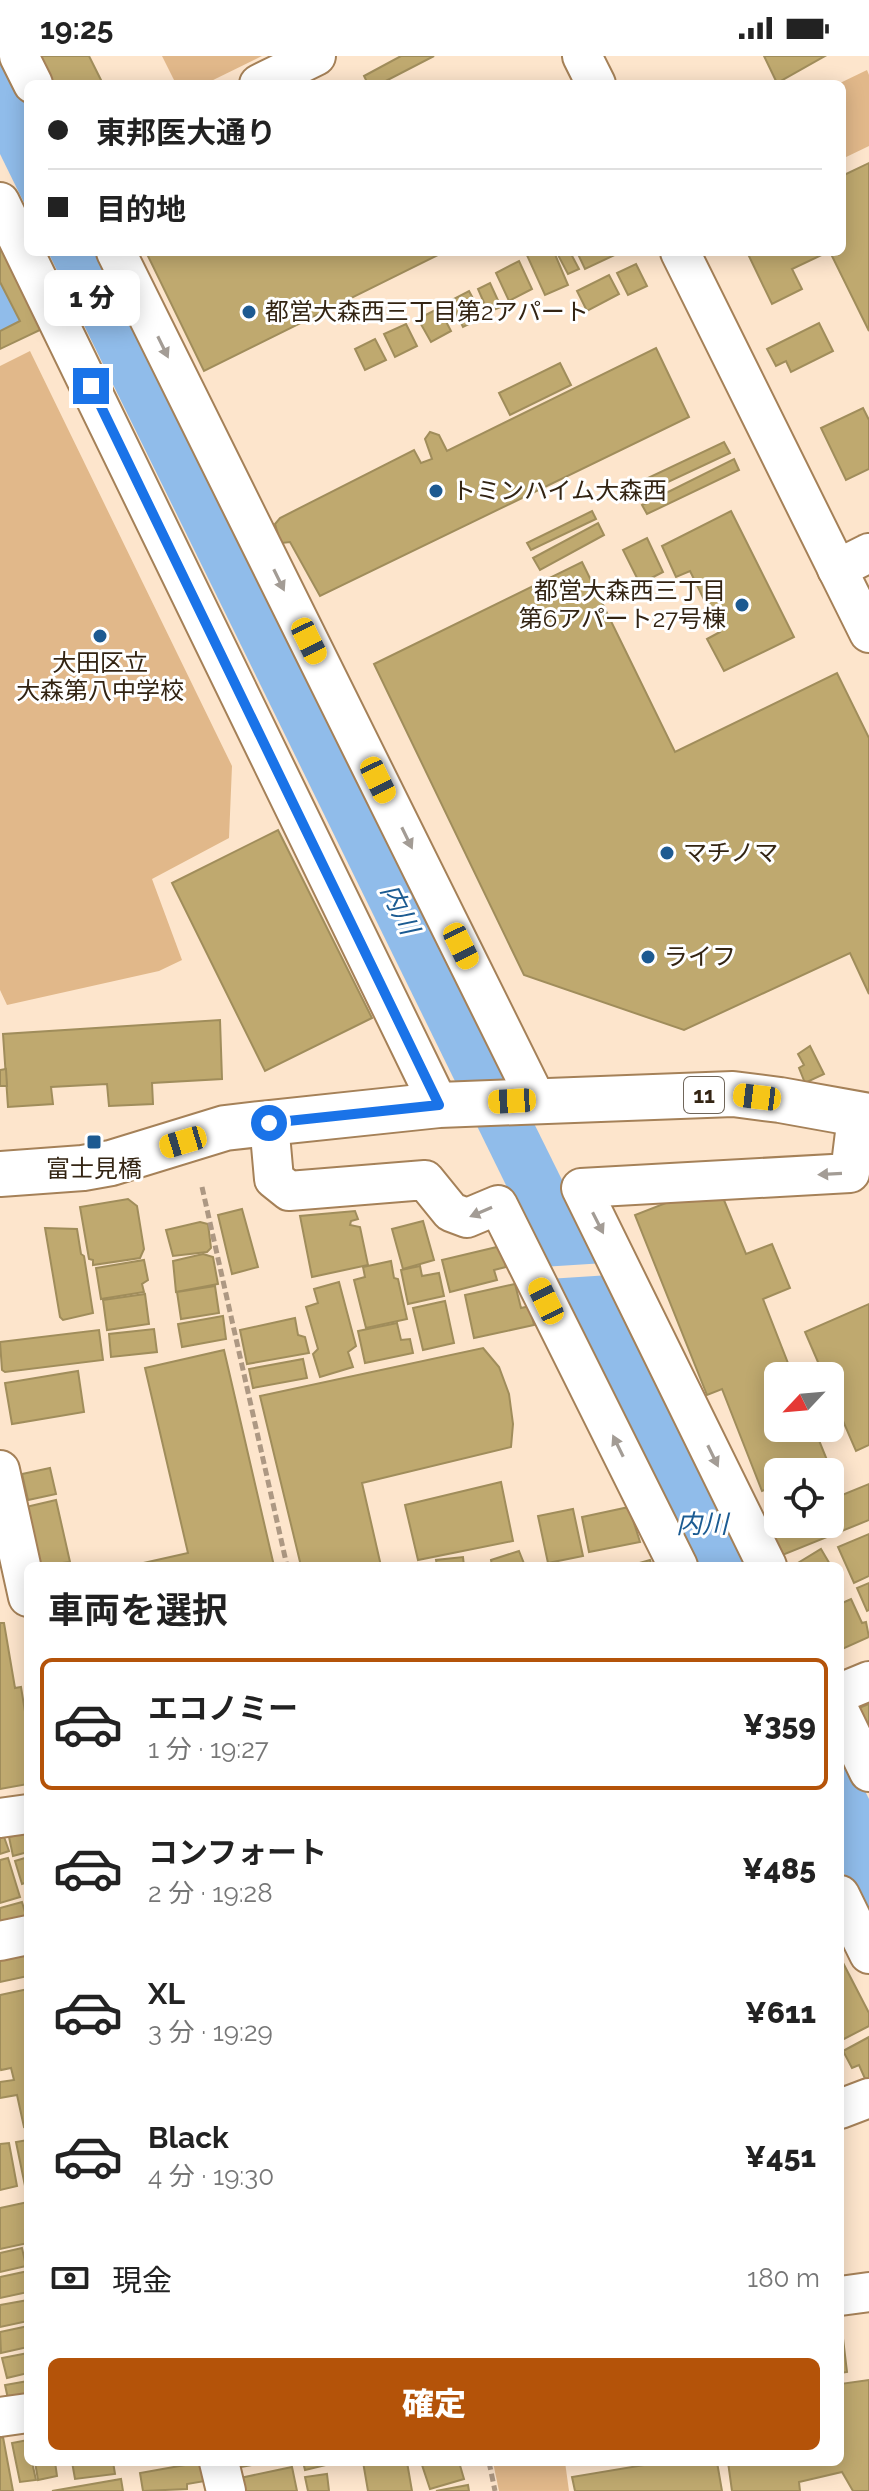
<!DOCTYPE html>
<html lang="ja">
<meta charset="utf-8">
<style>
:root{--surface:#fff;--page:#f6f6f6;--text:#222;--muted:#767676;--line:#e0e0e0;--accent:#b45309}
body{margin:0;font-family:Raleway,"Noto Sans JP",sans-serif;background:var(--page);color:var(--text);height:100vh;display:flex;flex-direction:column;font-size:30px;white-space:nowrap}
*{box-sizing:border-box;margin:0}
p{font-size:26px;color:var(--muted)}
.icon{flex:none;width:44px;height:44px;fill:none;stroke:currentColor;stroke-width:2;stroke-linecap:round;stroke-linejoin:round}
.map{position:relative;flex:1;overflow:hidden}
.panel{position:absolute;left:24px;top:1506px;width:820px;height:904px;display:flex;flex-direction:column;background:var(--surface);border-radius:12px;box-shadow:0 4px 20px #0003}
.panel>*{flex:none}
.banner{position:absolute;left:24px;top:24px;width:822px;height:176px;border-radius:12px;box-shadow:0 4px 20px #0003;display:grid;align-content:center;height:176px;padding:0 24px;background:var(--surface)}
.needle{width:52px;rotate:244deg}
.fabs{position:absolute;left:764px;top:1306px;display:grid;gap:16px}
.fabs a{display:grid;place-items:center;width:80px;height:80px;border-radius:12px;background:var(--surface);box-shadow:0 4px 20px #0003;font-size:40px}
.end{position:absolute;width:36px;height:36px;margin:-18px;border:10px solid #1a73e8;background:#fff;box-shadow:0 0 0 4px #fff}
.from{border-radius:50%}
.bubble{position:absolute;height:56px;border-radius:12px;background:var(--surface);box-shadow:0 4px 20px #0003;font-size:26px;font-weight:800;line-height:56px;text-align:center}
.car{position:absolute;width:24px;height:48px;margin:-24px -12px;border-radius:10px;box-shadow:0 0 6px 2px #0007;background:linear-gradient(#f5c518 24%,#345 0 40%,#f5c518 0 76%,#345 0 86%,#f5c518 0)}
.banner b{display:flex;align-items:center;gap:28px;height:76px;font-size:30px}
.banner b+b{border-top:2px solid var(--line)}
.banner i{width:20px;height:20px;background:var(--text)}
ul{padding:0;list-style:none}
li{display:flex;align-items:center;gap:24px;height:132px;margin:0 16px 12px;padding:0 8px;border:4px solid transparent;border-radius:12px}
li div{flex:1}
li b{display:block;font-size:30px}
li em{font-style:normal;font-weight:800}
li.active{border-color:var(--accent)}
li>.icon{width:72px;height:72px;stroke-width:1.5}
h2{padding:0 24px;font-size:36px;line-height:96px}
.pay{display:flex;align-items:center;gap:20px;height:88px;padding:0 24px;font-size:30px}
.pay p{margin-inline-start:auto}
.action{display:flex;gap:16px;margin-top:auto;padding:16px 24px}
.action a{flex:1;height:92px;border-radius:12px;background:var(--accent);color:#fff;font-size:32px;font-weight:800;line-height:92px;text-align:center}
.status{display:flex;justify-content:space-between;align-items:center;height:56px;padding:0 40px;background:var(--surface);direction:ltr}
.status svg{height:22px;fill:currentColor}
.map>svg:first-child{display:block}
.green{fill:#e1b88a}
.water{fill:#90bcea}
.pier{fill:#fde5cc}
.building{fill:#bfa96f;stroke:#a08d5b;stroke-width:2}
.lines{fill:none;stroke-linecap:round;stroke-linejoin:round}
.minor-casing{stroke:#a58158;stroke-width:42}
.major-casing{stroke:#a58158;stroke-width:48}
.path{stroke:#ad9883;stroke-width:5;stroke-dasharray:8 4;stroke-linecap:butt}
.minor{stroke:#fff;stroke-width:38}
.major{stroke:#fff;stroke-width:44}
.oneway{fill:#a39c95}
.route{stroke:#1a73e8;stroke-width:10}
.poi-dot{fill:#1d5a91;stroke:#fff;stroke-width:3}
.labels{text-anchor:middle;stroke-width:6;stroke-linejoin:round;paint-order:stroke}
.shield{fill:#fff;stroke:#70665a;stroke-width:2}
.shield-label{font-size:22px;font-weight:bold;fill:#332413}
.poi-label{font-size:24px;fill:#332413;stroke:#fff;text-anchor:start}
.water-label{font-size:26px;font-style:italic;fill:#1b5b92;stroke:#fff}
</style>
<div class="status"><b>19:25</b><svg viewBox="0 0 49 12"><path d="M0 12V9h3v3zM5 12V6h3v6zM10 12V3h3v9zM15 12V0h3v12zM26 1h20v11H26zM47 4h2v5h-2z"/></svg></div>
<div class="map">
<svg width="869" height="2435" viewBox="0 0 869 2435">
<rect width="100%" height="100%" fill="#fde5cc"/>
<g class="green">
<polygon points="162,0 262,0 205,28 176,28"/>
<polygon points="867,14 869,19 869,90 842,103 842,28 838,28"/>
<polygon points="30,295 232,710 229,782 152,823 182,904 159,915 7,949 0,934 0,310"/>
<polygon points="493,2406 565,2406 569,2435 499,2435"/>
</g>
<g class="water">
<polygon points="0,0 6,0 28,45 28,155 0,98"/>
<polygon points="48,196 103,196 753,1510 693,1510"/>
<polygon points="0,226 20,265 0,275"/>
<polygon points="840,1685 869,1743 869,1868 840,1809"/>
</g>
<polygon class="pier" points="605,1207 610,1219 548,1223 542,1211"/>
<g class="building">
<polygon points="34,0 89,0 103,28 47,28"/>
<polygon points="401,0 434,0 380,28 368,28 364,20"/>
<polygon points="764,0 825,0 777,27"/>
<polygon points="869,107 869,275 830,196 842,196 842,120"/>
<polygon points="0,187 42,273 0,293 0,275 20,265 0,226"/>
<polygon points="152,196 444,196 204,315 147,198"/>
<polygon points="554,196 568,229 545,239 526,197"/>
<polygon points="559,196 570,196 579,213 568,218 557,197"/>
<polygon points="577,196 621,196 585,213"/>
<polygon points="747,196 828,196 792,213 802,233 772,248"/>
<polygon points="519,205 532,233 509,245 496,217"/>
<polygon points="636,208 647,230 628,239 617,217"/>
<polygon points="609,219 619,238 587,255 577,235"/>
<polygon points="490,227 501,251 488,256 478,233"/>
<polygon points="469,235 483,261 463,271 450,245"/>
<polygon points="439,252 451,275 431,286 418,263"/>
<polygon points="819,267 833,295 791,316 786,305 776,310 767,293"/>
<polygon points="406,268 417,290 395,301 384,278"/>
<polygon points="375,283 386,304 365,314 355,293"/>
<polygon points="656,292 689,361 320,540 290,486 282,487 279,482 275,468 280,462 414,394 421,407 432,403 425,383 430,376 439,379 447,395"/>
<polygon points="560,307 571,329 510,359 499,337"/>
<polygon points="863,352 869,364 869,413 846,424 821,372"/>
<polygon points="724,386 730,397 636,441 631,430"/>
<polygon points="734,403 739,414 647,458 642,449"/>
<polygon points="592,455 596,463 531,494 527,487"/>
<polygon points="731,455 794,581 724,615 707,583 720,576 690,515 676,521 662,490"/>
<polygon points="598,467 604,479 540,514 533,502"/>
<polygon points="647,482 663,516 640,528 623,494"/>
<polygon points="582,506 675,696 837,617 869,682 869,938 850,897 684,974 524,919 374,608"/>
<polygon points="278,774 372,962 265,1015 172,827"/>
<polygon points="220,964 222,1023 152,1027 153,1048 109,1050 107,1028 51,1031 53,1048 8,1051 3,978"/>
<polygon points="810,990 824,1018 805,1027 799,1012 804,1009 798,998"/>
<polygon points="6,1013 7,1030 0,1030 0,1014"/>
<polygon points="717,1127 746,1198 772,1188 790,1232 763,1243 793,1320 778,1320 778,1372 814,1372 829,1409 811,1416 778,1416 778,1429 762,1435 722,1333 707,1339 635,1159"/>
<polygon points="128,1143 137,1150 144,1193 140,1202 93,1209 93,1204 89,1203 80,1151"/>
<polygon points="242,1153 258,1211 232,1218 218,1159"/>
<polygon points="355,1155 358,1163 351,1165 350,1169 360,1171 368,1209 312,1221 300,1160"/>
<polygon points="423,1165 434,1204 403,1213 392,1173"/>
<polygon points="200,1166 208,1168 211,1192 207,1196 173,1200 166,1174"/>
<polygon points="45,1172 77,1173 81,1198 84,1200 93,1257 63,1264 60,1261"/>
<polygon points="501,1190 506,1211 494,1214 497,1224 450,1236 442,1204"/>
<polygon points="203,1198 213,1201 218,1228 176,1236 173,1205"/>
<polygon points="144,1204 148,1224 142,1228 144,1236 101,1243 96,1212"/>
<polygon points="391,1205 394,1222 398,1223 407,1263 366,1272 354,1224 365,1221 363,1211"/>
<polygon points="420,1210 422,1220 439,1217 444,1240 408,1248 401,1214"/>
<polygon points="339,1226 356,1290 348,1296 353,1311 320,1321 313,1298 318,1293 306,1251 318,1247 314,1233"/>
<polygon points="515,1228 521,1252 530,1250 534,1269 474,1282 465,1239"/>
<polygon points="215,1230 219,1257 181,1263 177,1236"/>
<polygon points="145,1238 149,1268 107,1274 103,1244"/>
<polygon points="445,1245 454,1287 423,1294 413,1252"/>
<polygon points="869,1248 869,1389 856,1395 830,1335 830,1320 824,1320 805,1276"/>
<polygon points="223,1260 226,1283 182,1291 178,1268"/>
<polygon points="295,1262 298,1279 305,1281 309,1297 247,1308 240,1274"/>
<polygon points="397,1267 401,1284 410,1283 413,1297 365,1307 358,1275"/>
<polygon points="154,1273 157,1296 111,1301 109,1278"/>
<polygon points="99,1274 103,1304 5,1316 2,1314 0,1286"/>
<polygon points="483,1292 499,1311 509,1338 513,1368 511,1391 362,1427 381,1510 301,1510 260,1340"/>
<polygon points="224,1294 274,1510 130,1510 188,1497 145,1312"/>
<polygon points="303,1303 307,1322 253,1332 249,1313"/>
<polygon points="78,1315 84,1356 12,1368 5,1327"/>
<polygon points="50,1412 56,1438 28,1444 22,1418"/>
<polygon points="501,1426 513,1485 418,1504 405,1449"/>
<polygon points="869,1428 869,1464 775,1502 762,1472 778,1465 778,1468 830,1468 830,1444"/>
<polygon points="56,1444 70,1506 39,1510 26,1451"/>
<polygon points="629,1451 640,1486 589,1496 582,1461"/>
<polygon points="573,1453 583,1500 548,1507 538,1460"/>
<polygon points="869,1478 869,1520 854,1527 838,1491"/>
<polygon points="821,1493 831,1510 793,1510"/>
<polygon points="519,1495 525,1510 492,1510 491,1504"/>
<polygon points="463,1501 464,1510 437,1510 436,1504"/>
<polygon points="650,1504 652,1510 629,1510"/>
<polygon points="869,1527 869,1554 867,1555 857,1532"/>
<polygon points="851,1543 862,1567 866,1566 869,1581 840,1594 840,1548"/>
<polygon points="0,1567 4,1567 15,1632 21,1631 28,1674 28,1728 0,1733"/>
<polygon points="869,1648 869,1671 861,1674 854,1654"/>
<polygon points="28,1776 28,1796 13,1800 9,1781"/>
<polygon points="3,1778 9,1795 0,1798 0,1779"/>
<polygon points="28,1801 28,1826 22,1828 15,1805"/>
<polygon points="8,1802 20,1841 0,1847 0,1804"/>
<polygon points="22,1846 28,1866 0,1875 0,1852"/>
<polygon points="28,1895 28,1920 0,1926 0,1901"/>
<polygon points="840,1901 869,1957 869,1970 840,1985"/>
<polygon points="28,1933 28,2070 24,2071 17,2039 0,2042 0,2026 14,2024 11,2012 1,2014 0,2012 0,1939"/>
<polygon points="869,1981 869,2024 866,2025 859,2009 852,2012 843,1995"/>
<polygon points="28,2084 28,2129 25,2130 16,2086"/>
<polygon points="9,2087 17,2130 0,2134 0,2088"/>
<polygon points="28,2146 28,2173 25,2174 28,2187 0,2193 0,2152"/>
<polygon points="22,2192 26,2210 0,2216 0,2197"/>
<polygon points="28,2215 28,2236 0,2242 0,2221"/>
<polygon points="28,2244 28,2265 0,2271 0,2249"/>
<polygon points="28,2270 28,2291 1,2297 0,2276"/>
<polygon points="840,2274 842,2274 847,2316 840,2317"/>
<polygon points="28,2297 28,2317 7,2322 2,2302"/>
<polygon points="869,2324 869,2435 853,2435 842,2416 799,2426 800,2435 732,2435 728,2406 840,2406 840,2328"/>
<polygon points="28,2325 28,2348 10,2352 5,2329"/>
<polygon points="3,2381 13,2435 0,2435 0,2382"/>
<polygon points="28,2384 28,2406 32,2406 36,2424 20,2426 12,2387"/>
<polygon points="35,2406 55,2406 57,2420 38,2424"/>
<polygon points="72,2406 113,2406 115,2418 75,2423"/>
<polygon points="202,2406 205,2425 187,2428 187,2433 143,2435 140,2417"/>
<polygon points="234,2406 262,2406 262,2407 235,2412"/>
<polygon points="303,2406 326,2406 326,2409 305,2414"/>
<polygon points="363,2406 407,2406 412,2435 368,2435"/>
<polygon points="421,2406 459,2406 464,2423 430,2433"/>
<polygon points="662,2406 717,2406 722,2435 575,2435 572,2421"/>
<polygon points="292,2411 297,2435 242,2435 240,2422"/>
<polygon points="327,2418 329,2435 308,2435 305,2421"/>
<polygon points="121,2423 123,2435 52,2435"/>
<polygon points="468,2429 469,2435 436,2435"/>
</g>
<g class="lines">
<g class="minor-casing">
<g id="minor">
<polyline points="19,0 33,28"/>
<polyline points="582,0 596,28"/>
<polyline points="259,28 316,0"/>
<polyline points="0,146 439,1049"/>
<polyline points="116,196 536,1043"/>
<polyline points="680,196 869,577"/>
<polyline points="837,513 869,497"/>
<polyline points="269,1067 274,1123 289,1135 425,1124 451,1156 467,1162 498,1149 678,1510"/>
<polyline points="0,1414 28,1541"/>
<polyline points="767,1510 581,1132 850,1117 857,1060"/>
<polyline points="840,1637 869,1625"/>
<polyline points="840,1656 869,1716"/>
<polyline points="0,1762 28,1758"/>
<polyline points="840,1839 869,1898"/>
<polyline points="0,1885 28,1879"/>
<polyline points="840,2053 869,2042"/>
<polyline points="840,2240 869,2236"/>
<polyline points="0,2361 28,2357"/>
<polyline points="219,2406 226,2435"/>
</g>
</g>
<g class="major-casing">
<polyline id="major" points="0,1118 83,1112 111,1107 225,1072 269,1067 439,1049 733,1038 780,1044 869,1060"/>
</g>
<g class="path">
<polyline points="202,1131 287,1510"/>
<polyline points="489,2406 495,2435"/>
</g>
<use href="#minor" class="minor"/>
<use href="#major" class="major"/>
</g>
<defs><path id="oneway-solid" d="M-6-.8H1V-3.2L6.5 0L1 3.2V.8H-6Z" transform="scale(2)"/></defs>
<g class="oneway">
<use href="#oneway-solid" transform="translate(163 291) rotate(64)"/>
<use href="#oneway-solid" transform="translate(279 524) rotate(64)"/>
<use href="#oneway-solid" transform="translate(407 782) rotate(64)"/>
<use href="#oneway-solid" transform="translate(830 1118) rotate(177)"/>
<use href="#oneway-solid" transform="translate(481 1156) rotate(157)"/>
<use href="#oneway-solid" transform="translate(598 1167) rotate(63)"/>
<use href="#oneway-solid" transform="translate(618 1390) rotate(-116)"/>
<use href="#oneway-solid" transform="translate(713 1400) rotate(64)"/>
</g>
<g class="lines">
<polyline class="route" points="91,330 439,1049 269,1067"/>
</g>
<g class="poi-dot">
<circle cx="249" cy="256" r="8"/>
<circle cx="436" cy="435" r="8"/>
<circle cx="742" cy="549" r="8"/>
<circle cx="100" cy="580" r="8"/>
<circle cx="667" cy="797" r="8"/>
<circle cx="648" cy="901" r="8"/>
<rect x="86" y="1078" width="16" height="16" rx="4"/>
</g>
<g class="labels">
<rect class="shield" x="684" y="1021" width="40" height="36" rx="6"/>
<g class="shield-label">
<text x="704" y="1047">11</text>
</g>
<g class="poi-label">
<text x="265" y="264">都営大森西三丁目第2アパート</text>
<text x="452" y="443">トミンハイム大森西</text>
<text x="726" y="543" text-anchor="end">都営大森西三丁目<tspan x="726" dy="28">第6アパート27号棟</tspan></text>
<text x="100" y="615" text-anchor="middle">大田区立<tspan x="100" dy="28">大森第八中学校</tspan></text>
<text x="683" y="805">マチノマ</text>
<text x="664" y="909">ライフ</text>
<text x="94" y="1121" text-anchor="middle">富士見橋</text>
</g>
<g class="water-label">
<text transform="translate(400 853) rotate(64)" y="9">内川</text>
<text x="702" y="1477">内川</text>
</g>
</g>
</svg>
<div class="fabs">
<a><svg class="needle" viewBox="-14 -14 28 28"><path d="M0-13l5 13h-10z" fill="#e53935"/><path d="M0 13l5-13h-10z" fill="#767676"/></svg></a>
<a><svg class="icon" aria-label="locate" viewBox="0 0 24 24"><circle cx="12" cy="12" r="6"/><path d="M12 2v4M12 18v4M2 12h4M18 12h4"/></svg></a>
</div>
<i class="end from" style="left:269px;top:1067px"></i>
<i class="end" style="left:91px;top:330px"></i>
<div class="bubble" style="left:44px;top:214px;width:96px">1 分</div>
<i class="car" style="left:309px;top:585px;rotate:154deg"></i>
<i class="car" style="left:378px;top:724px;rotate:154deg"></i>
<i class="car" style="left:461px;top:890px;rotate:154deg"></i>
<i class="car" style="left:757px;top:1041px;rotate:277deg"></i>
<i class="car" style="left:512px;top:1045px;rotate:267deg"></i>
<i class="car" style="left:183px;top:1086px;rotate:253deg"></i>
<i class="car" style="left:546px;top:1245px;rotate:334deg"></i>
<div class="banner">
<b><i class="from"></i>東邦医大通り</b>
<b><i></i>目的地</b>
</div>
<section class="panel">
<h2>車両を選択</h2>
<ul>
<li class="active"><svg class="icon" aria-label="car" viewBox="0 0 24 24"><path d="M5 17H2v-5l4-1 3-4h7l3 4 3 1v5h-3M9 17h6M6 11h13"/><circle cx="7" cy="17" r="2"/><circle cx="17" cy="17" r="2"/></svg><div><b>エコノミー</b><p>1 分 · 19:27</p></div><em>¥359</em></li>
<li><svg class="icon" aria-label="car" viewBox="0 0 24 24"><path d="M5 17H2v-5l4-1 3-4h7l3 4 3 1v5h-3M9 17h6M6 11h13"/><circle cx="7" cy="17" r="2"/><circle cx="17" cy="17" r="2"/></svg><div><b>コンフォート</b><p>2 分 · 19:28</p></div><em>¥485</em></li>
<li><svg class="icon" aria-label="car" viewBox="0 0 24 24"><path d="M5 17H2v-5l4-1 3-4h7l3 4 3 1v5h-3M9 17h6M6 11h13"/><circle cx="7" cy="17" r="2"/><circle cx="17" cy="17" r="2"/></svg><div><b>XL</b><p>3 分 · 19:29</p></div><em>¥611</em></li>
<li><svg class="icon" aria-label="car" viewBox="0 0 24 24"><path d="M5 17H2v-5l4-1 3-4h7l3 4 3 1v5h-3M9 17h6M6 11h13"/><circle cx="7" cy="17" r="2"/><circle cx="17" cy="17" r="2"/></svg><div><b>Black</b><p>4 分 · 19:30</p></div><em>¥451</em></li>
</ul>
<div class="pay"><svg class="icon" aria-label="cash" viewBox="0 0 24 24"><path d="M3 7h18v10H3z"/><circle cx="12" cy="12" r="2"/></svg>現金<p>180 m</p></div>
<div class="action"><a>確定</a></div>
</section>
</div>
